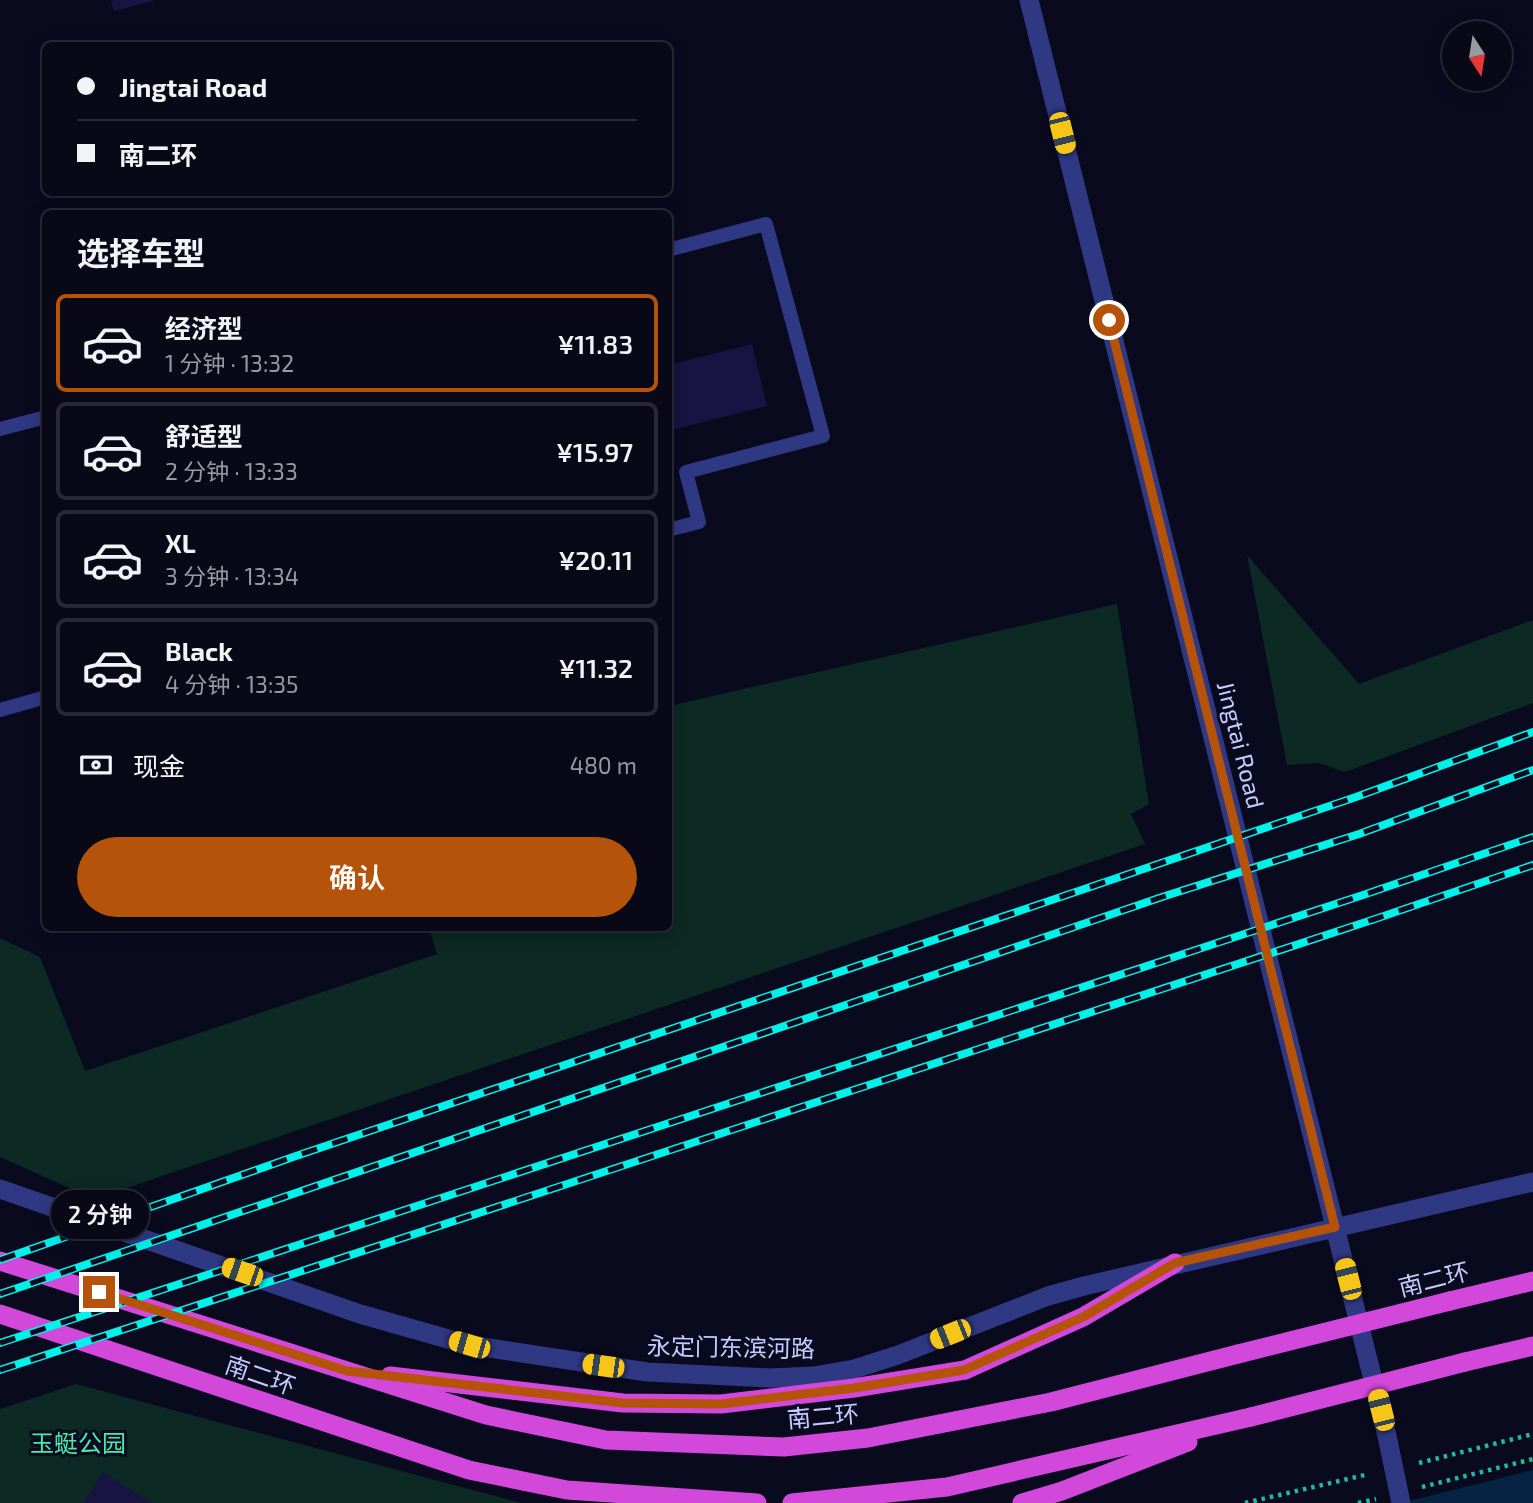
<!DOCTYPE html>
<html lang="zh">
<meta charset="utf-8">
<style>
:root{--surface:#080817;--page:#111120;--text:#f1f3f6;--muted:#989aa1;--line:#292936;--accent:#b45309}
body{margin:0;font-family:"Exo 2","Noto Sans SC",sans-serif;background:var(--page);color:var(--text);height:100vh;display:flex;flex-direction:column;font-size:26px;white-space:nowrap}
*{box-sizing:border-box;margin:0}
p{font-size:23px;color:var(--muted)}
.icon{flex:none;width:38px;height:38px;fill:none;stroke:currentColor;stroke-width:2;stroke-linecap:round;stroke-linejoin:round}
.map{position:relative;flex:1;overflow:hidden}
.drawer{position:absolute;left:42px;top:210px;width:630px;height:721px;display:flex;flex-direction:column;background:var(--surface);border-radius:10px;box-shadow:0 4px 18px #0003,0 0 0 2px var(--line)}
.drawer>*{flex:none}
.guide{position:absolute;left:42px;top:42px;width:630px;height:154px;border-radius:10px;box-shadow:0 4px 18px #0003,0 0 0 2px var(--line);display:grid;align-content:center;height:154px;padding:0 35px;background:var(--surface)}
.needle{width:46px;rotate:168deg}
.buttons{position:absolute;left:1442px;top:21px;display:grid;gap:14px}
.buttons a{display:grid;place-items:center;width:70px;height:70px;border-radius:50%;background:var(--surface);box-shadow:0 4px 18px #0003,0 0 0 2px var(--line);font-size:35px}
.end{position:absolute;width:32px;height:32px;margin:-16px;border:9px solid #b45309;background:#fff;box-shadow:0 0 0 4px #fff}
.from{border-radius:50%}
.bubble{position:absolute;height:49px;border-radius:24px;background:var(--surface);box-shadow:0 4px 18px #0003,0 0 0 2px var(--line);font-size:23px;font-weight:600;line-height:49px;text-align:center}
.car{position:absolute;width:21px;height:42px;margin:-21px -10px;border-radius:9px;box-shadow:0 0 5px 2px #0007;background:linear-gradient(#f5c518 24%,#345 0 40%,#f5c518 0 76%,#345 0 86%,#f5c518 0)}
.guide b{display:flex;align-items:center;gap:24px;height:66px;font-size:26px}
.guide b+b{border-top:2px solid var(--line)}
.guide i{width:18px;height:18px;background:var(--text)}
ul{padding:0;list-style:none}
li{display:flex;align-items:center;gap:21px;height:98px;margin:0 14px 10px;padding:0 21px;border:4px solid var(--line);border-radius:10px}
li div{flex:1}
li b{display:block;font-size:26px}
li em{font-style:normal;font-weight:600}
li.current{border-color:var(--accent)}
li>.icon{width:63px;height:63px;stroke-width:1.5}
h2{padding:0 35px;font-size:32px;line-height:84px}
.pay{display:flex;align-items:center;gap:18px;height:77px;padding:0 35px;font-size:26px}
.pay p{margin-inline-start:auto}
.primary-button{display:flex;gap:14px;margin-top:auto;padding:14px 35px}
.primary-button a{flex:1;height:80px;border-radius:42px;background:var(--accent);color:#fff;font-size:28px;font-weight:600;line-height:80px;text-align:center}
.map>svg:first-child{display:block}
.green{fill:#0c2924}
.water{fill:#062442}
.building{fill:#171442}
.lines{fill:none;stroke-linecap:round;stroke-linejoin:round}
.path{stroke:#1fbb9c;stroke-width:4.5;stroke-dasharray:3.5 5;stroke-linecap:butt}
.service{stroke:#2f3883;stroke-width:14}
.tertiary{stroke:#2f3883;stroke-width:19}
.trunk{stroke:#d248db;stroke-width:19}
.rail-casing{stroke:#00f2e9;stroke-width:8}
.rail{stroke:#0a0a1f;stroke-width:5;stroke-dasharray:16;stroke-linecap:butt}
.tertiary-bridge{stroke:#2f3883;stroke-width:19}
.trunk-bridge{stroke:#d248db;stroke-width:19}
.route{stroke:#b45309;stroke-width:9}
.labels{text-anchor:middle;stroke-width:6;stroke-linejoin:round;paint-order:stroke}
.street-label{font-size:24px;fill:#c7c9ff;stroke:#0a0a1f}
.park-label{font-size:24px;fill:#47ecac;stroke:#0a0a1f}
</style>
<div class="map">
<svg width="1533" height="1503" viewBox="0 0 1533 1503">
<rect width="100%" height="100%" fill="#0a0a1f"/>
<g class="green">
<polygon points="1247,555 1359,684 1533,620 1533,703 1345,772 1319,763 1287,765"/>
<polygon points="1117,604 1149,804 1131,814 1145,844 94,1199 0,1157 0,938 40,957 85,1071 437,954 429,928 668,928 669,706"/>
<polygon points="76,1384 521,1503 0,1503 0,1409"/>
</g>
<polygon class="water" points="1533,1470 1533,1503 1401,1503"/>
<g class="building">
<polygon points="111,0 153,0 153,1 114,11"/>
<polygon points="752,344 767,406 668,431 668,365"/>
<polygon points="103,1472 152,1503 83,1503"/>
</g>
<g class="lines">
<g class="path">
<polyline points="1419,1463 1533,1434"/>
<polyline points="1422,1487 1533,1459"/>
<polyline points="1245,1503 1369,1474"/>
<polyline points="1358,1503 1376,1499"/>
</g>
<g class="service">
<polyline points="668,250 766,224 823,436 686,472 699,522 668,530"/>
<polyline points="0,429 46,417"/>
<polyline points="0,710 46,697"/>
</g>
<g class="tertiary">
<polyline points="1029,0 1335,1227 1387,1436 1396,1479"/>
<polyline points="0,1189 360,1314 469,1345 647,1372 770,1378 814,1376 854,1369 898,1355 1048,1296 1084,1286 1533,1182"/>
</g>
<g class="trunk">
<polyline points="0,1261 486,1415 606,1440 784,1447 868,1438 1051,1402 1238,1354"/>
<polyline points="1450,1301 1533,1281"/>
<polyline points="0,1314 469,1470 567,1490 757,1503"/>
<polyline points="1465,1362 1533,1346"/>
<polyline points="390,1376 623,1403 721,1404 854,1388 965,1370 1083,1317 1175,1263"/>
<polyline points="792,1503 947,1487 1251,1417"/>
<polyline points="1022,1503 1062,1491 1188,1442"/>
</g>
<g class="rail-casing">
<g id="rail">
<polyline points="0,1260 296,1156 1356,797 1533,732"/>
<polyline points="0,1294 1162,897 1359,834 1533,770"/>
<polyline points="0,1343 1363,895 1533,837"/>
<polyline points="0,1370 1375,919 1533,865"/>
</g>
</g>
<use href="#rail" class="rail"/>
<polyline class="tertiary-bridge" points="1396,1479 1401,1503"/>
<g class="trunk-bridge">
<polyline points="1238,1354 1450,1301"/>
<polyline points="1251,1417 1465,1362"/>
</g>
</g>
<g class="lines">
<polyline class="route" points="99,1292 347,1371 623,1403 721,1404 854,1388 964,1370 1083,1317 1175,1263 1335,1227 1109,320"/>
</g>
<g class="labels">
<g class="street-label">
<text transform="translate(1240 745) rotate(76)" y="8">Jingtai Road</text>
<text transform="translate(1434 1280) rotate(-14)" y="8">南二环</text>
<text transform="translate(731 1348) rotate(1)" y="8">永定门东滨河路</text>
<text transform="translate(260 1376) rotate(19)" y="8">南二环</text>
<text transform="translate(823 1417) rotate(-5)" y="8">南二环</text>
</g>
<g class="park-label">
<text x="78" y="1452">玉蜓公园</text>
</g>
</g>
</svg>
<div class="buttons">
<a><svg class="needle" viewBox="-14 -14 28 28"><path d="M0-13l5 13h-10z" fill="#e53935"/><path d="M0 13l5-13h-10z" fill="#989aa1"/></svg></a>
</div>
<i class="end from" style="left:1109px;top:320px"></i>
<i class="end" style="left:99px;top:1292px"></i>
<div class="bubble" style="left:51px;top:1190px;width:98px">2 分钟</div>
<i class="car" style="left:1062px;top:133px;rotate:166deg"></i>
<i class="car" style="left:242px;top:1272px;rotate:289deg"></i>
<i class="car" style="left:1348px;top:1279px;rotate:346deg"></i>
<i class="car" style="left:950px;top:1334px;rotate:248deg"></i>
<i class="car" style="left:469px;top:1345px;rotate:286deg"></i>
<i class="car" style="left:603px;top:1366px;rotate:278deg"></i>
<i class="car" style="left:1381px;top:1410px;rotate:346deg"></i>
<div class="guide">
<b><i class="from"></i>Jingtai Road</b>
<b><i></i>南二环</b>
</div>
<section class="drawer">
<h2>选择车型</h2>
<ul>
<li class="current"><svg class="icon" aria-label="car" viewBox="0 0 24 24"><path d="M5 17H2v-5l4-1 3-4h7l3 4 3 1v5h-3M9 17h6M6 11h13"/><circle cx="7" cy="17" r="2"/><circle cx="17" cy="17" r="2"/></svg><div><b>经济型</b><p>1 分钟 · 13:32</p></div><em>¥11.83</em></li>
<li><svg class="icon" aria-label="car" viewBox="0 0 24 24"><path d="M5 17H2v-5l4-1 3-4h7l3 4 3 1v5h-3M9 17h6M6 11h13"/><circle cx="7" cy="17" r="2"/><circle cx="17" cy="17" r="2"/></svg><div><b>舒适型</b><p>2 分钟 · 13:33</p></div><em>¥15.97</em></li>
<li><svg class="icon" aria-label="car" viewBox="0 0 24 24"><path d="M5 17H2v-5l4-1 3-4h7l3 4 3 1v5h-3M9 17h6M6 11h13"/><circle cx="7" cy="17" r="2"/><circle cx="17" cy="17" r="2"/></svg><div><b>XL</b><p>3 分钟 · 13:34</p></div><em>¥20.11</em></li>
<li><svg class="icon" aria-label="car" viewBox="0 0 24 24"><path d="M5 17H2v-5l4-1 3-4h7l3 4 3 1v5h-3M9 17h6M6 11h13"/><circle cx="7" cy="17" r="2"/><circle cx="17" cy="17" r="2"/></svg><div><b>Black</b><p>4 分钟 · 13:35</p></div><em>¥11.32</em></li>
</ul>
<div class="pay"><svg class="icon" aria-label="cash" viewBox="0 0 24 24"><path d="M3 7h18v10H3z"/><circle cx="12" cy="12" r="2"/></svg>现金<p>480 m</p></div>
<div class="primary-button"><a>确认</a></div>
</section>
</div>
